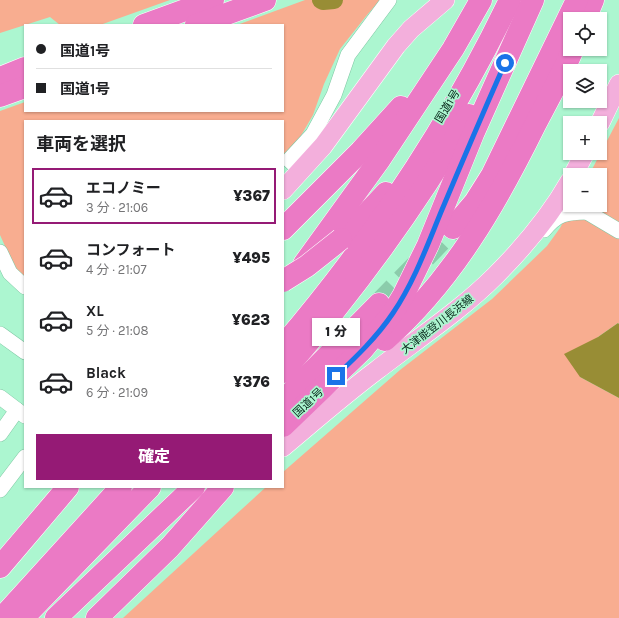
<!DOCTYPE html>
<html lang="ja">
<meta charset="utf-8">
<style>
:root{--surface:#fff;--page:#f2f2f2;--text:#202124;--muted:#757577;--line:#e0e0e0;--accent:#951a75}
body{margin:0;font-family:Karla,"Noto Sans JP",sans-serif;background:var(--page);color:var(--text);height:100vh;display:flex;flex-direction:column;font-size:15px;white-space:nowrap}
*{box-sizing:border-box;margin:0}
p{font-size:13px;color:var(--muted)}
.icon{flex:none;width:22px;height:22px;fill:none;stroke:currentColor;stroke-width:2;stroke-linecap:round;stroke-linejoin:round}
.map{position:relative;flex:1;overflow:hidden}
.details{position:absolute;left:24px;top:120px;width:260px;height:368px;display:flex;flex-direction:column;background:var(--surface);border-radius:0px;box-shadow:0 1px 3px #0004}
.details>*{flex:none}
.hud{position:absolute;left:24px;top:24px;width:260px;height:88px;border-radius:0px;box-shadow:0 1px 3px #0004;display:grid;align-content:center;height:88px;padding:0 12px;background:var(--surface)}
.fabs{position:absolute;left:563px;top:12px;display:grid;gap:8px}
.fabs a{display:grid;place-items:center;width:44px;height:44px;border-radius:0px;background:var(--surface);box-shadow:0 1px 3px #0004;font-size:20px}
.end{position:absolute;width:18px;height:18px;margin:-9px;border:5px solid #1a73e8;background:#fff;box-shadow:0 0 0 2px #fff}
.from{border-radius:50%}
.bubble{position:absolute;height:28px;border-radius:0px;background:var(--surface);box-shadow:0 1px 3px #0004;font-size:13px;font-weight:800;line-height:28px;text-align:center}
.hud b{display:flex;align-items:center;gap:14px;height:38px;font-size:15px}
.hud b+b{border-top:1px solid var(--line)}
.hud i{width:10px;height:10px;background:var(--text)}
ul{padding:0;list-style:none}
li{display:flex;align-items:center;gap:12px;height:56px;margin:0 8px 6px;padding:0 4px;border:2px solid transparent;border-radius:0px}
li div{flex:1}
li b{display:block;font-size:15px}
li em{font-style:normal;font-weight:800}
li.current{border-color:var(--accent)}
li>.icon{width:36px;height:36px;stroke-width:1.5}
h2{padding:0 12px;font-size:18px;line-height:48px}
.primary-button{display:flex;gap:8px;margin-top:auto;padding:8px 12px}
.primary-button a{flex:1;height:46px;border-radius:0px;background:var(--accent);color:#fff;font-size:16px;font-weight:800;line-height:46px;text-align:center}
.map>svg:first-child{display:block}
.green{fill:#f8ad90}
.water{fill:#988d35}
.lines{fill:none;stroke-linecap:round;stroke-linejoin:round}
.river{stroke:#988d35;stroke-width:18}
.highway-tunnel{stroke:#8bccab;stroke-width:22;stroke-dasharray:22 11;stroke-linecap:butt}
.minor-casing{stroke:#7fc7a3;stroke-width:16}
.major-casing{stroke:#fff;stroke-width:20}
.highway-casing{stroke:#fff;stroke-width:23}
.minor{stroke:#fff;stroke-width:15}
.major{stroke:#f3afdc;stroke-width:19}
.highway{stroke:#eb7ac5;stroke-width:22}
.highway-bridge-casing{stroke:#fff;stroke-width:23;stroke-linecap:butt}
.highway-bridge{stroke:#eb7ac5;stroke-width:22}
.route{stroke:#1a73e8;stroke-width:5}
.labels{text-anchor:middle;stroke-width:3.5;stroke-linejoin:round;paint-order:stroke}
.street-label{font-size:11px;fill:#062518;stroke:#acf6d0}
</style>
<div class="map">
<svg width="619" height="618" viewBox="0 0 619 618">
<rect width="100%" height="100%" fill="#acf6d0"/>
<g class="green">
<polygon points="0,0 170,0 100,25 60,25 50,17 0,33"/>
<polygon points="305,0 380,0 367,15 340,49 324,84 313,115 299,139 283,158 283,121 25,121 25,281 19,277 0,235 0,111 25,102 25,111 283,111 283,25 237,25"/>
<polygon points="619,118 619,324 618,323 598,337 580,377 619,398 619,618 123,618 266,487 283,487 283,472 400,370 492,299 547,246 560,228 572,205 600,205 600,175 589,175"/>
</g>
<polygon class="water" points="618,323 619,324 619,398 580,377 564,354 598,337"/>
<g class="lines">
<polyline class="river" points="321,0 323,1 334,0"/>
<polyline class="highway-tunnel" points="379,304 453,228"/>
<g class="minor-casing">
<g id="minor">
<polyline points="301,171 289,160 313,134 334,95 348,55 389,0"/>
<polyline points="582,205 587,212 619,231"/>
<path d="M544,230C557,214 566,212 587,212"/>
<polyline points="0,252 10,273 25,287"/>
<polyline points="0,334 25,352"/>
<polyline points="0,397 25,416"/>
<polyline points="0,434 17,410"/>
<polyline points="0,490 25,457"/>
</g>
</g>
<g class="major-casing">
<g id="major">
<polyline points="600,123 619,84"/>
<polyline points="573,175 585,153"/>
<polyline points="283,190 323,146 396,46 411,29 445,0"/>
<path d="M283,447C314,421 345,394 377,370C417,339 460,311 495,276C524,247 550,216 570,181"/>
</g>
</g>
<g class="highway-casing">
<g id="highway">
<polyline points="585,19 593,0"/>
<polyline points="144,25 213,0"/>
<polyline points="196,25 265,0"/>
<polyline points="0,78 25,68"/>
<polyline points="0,96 25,87"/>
<polyline points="453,228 475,202 492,175 577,0"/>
<polyline points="283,229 361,151 401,107"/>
<polyline points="341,239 357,224 386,193"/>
<polyline points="304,264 380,159 453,49 481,0"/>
<path d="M385,340C452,281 496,204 535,125C548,100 562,75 573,49"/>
<path d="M283,346C374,239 449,127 510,0"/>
<path d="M283,372C353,292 416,206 469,115"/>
<polyline points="283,401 379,304"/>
<polyline points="283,426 363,349 392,314 403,296 428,245 473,134 533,0"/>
<polyline points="0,567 68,487"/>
<polyline points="2,618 121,487"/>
<polyline points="23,618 150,487"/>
<polyline points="56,618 194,487"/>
<polyline points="97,618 170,547 223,487"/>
</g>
</g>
<use href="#minor" class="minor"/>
<use href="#major" class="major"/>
<use href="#highway" class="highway"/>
<g class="highway-bridge-casing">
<polyline id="highway-bridge" points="283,281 307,266 341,239"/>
</g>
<use href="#highway-bridge" class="highway-bridge"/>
</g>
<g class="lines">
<path class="route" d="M336,376C356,357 377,337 393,313C414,282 427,246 441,212C462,162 483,113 505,63"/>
</g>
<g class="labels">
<g class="street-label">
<text transform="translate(447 106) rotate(-59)" y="4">国道1号</text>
<text transform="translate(437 324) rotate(-38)" y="4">大津能登川長浜線</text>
<text transform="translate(308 402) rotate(-43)" y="4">国道1号</text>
</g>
</g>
</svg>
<div class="fabs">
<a><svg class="icon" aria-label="locate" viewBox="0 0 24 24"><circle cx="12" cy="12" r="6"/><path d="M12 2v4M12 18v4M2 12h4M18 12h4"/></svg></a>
<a><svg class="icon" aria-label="layers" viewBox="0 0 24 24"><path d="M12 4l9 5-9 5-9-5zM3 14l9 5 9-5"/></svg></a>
<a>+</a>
<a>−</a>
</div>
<i class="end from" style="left:505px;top:63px"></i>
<i class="end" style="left:336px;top:376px"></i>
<div class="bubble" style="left:312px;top:318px;width:48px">1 分</div>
<div class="hud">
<b><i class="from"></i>国道1号</b>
<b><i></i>国道1号</b>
</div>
<section class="details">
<h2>車両を選択</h2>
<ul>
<li class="current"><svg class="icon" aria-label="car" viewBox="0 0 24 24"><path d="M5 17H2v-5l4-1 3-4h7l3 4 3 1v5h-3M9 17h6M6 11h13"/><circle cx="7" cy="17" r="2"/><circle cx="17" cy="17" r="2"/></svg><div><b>エコノミー</b><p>3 分 · 21:06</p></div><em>¥367</em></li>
<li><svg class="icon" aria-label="car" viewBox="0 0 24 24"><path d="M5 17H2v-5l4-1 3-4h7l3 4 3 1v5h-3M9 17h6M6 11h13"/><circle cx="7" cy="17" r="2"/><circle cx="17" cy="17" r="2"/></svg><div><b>コンフォート</b><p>4 分 · 21:07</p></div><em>¥495</em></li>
<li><svg class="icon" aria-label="car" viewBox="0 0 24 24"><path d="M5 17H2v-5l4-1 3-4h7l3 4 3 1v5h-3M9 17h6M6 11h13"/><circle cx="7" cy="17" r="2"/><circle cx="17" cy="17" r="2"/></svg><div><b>XL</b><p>5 分 · 21:08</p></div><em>¥623</em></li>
<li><svg class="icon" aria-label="car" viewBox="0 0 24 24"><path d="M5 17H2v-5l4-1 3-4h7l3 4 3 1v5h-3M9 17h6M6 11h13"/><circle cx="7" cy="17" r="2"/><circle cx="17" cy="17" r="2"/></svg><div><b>Black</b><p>6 分 · 21:09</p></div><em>¥376</em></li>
</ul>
<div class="primary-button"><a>確定</a></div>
</section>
</div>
